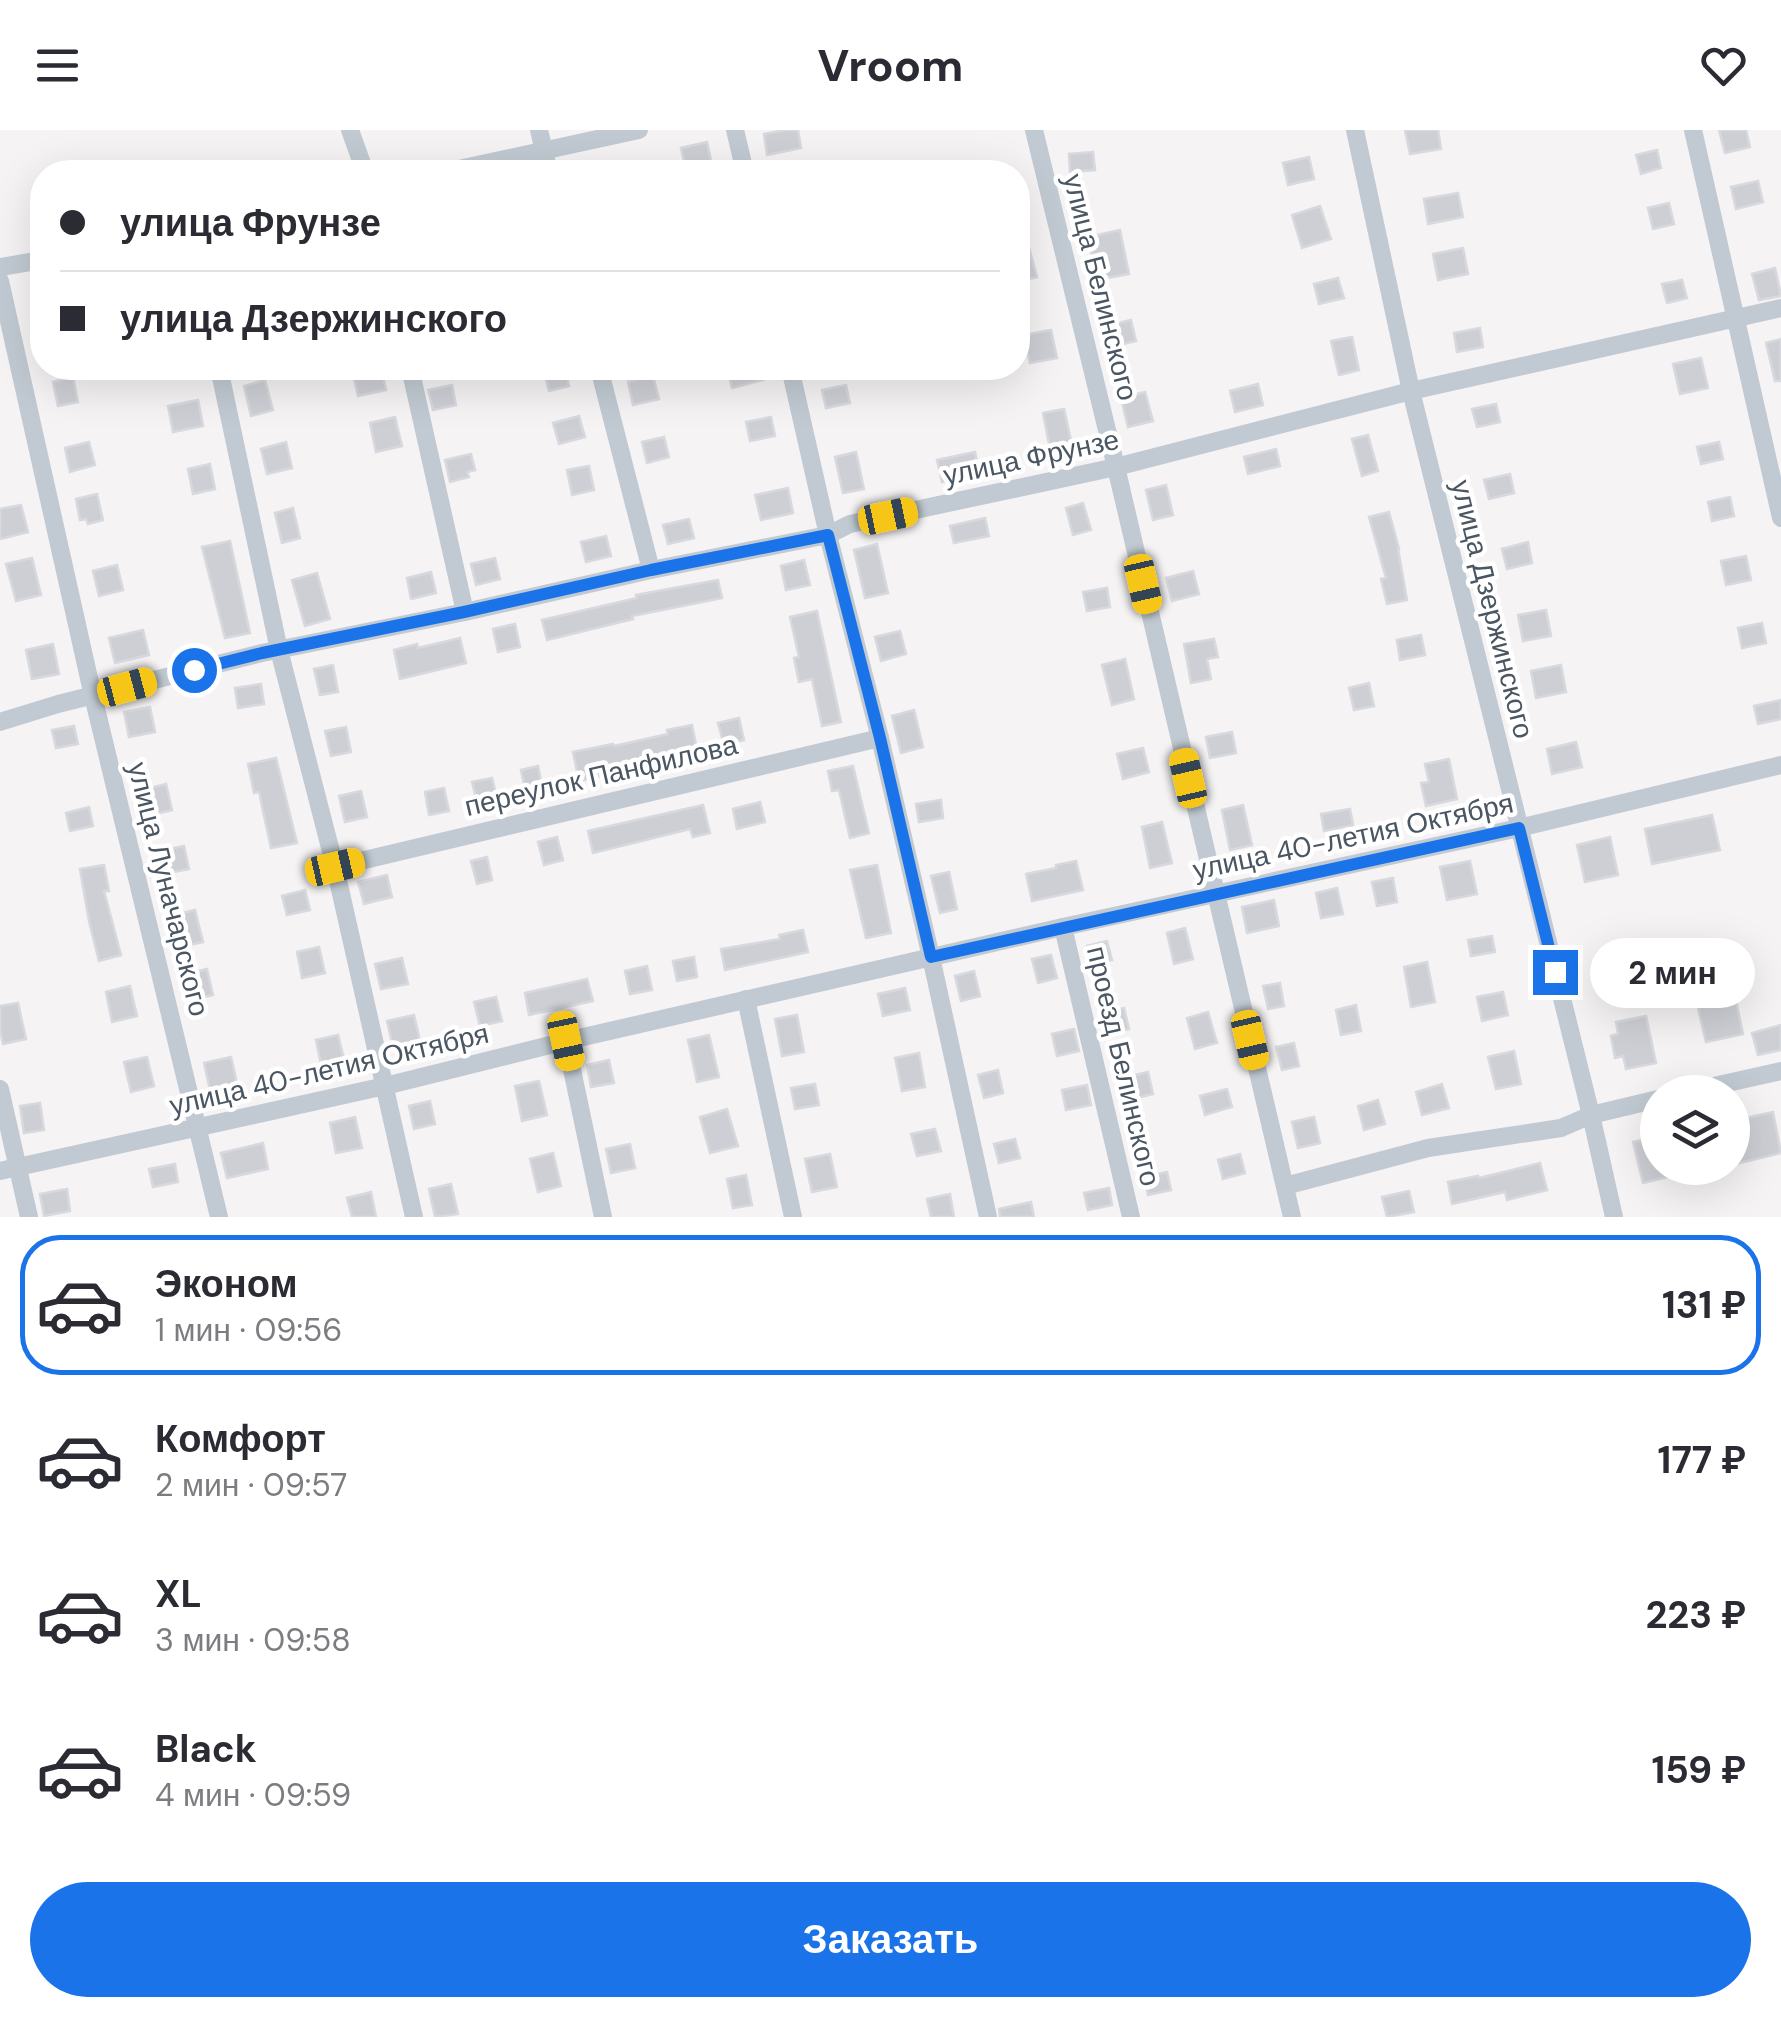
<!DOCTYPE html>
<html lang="ru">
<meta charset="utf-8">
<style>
:root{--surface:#fff;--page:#f2f2f3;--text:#2b2b33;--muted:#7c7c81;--line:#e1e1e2;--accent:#1a73e8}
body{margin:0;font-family:"DM Sans",sans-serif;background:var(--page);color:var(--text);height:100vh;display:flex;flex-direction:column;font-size:38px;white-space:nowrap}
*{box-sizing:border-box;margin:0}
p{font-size:32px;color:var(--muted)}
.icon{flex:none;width:55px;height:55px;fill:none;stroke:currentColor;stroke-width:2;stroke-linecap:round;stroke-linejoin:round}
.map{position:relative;height:1087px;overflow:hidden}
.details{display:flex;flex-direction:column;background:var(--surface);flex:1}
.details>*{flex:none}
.hud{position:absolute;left:30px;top:30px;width:1000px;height:220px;border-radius:40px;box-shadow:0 10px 40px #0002;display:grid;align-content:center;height:220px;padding:0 30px;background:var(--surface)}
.tools{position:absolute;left:1640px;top:945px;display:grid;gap:20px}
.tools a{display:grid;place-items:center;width:110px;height:110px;border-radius:50%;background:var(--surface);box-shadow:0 10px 40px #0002;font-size:50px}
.end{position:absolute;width:45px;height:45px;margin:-22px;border:12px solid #1a73e8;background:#fff;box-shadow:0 0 0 5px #fff}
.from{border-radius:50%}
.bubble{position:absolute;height:70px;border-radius:35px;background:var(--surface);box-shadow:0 10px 40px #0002;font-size:32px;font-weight:700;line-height:70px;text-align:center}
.car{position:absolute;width:30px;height:60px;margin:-30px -15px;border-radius:12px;box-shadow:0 0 8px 2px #0007;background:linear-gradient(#f5c518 24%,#345 0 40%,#f5c518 0 76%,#345 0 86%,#f5c518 0)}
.hud b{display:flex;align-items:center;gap:35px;height:95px;font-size:38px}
.hud b+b{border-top:2px solid var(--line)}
.hud i{width:25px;height:25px;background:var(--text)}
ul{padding:18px 0 0;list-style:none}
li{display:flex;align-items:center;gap:30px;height:140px;margin:0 20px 15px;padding:0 10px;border:5px solid transparent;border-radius:40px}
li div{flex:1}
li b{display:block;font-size:38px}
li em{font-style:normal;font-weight:700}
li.active{border-color:var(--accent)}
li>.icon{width:90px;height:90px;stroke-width:1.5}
.cta{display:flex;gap:20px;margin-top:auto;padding:20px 30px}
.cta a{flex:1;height:115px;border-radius:60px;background:var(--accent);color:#fff;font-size:40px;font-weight:700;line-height:115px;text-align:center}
header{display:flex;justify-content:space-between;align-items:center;height:130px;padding:0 30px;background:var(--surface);font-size:45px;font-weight:700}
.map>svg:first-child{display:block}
.building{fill:#cdcfd5;stroke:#d7d9de;stroke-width:2.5}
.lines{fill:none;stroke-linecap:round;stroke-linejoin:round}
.minor{stroke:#c1cad2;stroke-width:18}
.route{stroke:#1a73e8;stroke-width:12}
.labels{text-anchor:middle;stroke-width:9;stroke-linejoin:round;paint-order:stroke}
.street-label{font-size:28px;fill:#4a5661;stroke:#fff}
</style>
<header><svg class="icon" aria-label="menu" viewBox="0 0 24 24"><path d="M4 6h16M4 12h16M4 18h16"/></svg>Vroom<svg class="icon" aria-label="heart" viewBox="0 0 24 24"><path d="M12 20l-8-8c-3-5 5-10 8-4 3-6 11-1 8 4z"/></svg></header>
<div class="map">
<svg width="1781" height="1087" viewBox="0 0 1781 1087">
<rect width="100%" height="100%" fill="#f5f3f3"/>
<g class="building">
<polygon points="785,0 798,0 801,18 767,25 764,4"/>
<polygon points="1405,0 1438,0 1441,19 1410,24"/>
<polygon points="1719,0 1746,0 1750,17 1725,23"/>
<polygon points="707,12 712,35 686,40 681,18"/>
<polygon points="1657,20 1661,38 1641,44 1636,25"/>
<polygon points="1093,22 1095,40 1070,42 1069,24"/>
<polygon points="1309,27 1314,49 1288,55 1283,33"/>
<polygon points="1758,51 1763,72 1736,79 1731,57"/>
<polygon points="1458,63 1463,87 1428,94 1424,69"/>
<polygon points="1669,73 1674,94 1653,99 1648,78"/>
<polygon points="1320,76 1331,109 1302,118 1292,85"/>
<polygon points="1018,92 1022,92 1037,147 1018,152"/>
<polygon points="1120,100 1129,144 1097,150 1088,107"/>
<polygon points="1463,118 1468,144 1438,150 1433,124"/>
<polygon points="1775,138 1781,166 1759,170 1752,144"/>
<polygon points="1338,148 1344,168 1319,174 1314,154"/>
<polygon points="1682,150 1687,168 1667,173 1662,154"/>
<polygon points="1131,190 1136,211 1110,217 1105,196"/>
<polygon points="1480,198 1483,217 1457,222 1454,203"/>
<polygon points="1051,200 1057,228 1030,233 1024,205"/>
<polygon points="1352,207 1359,240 1339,245 1331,211"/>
<polygon points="1781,209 1781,251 1775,251 1766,213"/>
<polygon points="1701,228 1708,258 1680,264 1673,234"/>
<polygon points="381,238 386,260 358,266 353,244"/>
<polygon points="543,238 565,238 569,256 549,261"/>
<polygon points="727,238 760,238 763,250 732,258"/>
<polygon points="653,246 659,269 633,275 628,252"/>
<polygon points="73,247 78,272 58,276 53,252"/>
<polygon points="265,250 273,280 251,286 244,256"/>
<polygon points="1258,254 1263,275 1235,282 1230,261"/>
<polygon points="452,255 456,275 433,280 428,260"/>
<polygon points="846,255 850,273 826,278 822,260"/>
<polygon points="1145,262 1153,291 1128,297 1121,268"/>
<polygon points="198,270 203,296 173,302 168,276"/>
<polygon points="1496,274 1500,292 1477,297 1472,279"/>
<polygon points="1064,279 1072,315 1050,319 1043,283"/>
<polygon points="579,286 585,307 559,314 553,293"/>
<polygon points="395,287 402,316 376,322 370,293"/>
<polygon points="771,287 775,306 750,311 746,292"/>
<polygon points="1368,305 1378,341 1362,346 1352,309"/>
<polygon points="664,307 669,327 647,333 642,312"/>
<polygon points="89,312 95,335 70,342 65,318"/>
<polygon points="286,312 292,338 267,344 261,319"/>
<polygon points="1719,312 1723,329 1701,334 1697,317"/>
<polygon points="1276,319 1280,336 1248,344 1244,327"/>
<polygon points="856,322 864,359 843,363 835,327"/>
<polygon points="975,322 979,343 942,352 937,330"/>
<polygon points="471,324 475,340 467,342 469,347 450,352 445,330"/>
<polygon points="210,334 215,359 193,364 188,339"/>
<polygon points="589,336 594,360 572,365 567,340"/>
<polygon points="1510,344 1514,363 1489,369 1484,350"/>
<polygon points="1166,355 1173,385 1153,390 1146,360"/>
<polygon points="788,358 793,383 761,390 755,365"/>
<polygon points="97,364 103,390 88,394 86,389 80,390 76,369"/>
<polygon points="1730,367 1734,386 1712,391 1708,372"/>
<polygon points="1083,373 1091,400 1073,405 1066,378"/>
<polygon points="21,375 28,402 0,409 0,379"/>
<polygon points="293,378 300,408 282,413 275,383"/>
<polygon points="1389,382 1399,419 1398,419 1407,470 1387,474 1381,449 1386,448 1369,387"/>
<polygon points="985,388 989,406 954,413 950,396"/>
<polygon points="689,389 694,408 668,414 663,395"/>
<polygon points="606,406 611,426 586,432 581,412"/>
<polygon points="230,411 250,503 225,508 202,417"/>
<polygon points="1528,412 1532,433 1507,439 1502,419"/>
<polygon points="877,414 888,463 865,468 854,420"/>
<polygon points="1746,426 1751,450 1726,455 1721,431"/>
<polygon points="32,428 41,465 16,471 6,434"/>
<polygon points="495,428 500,449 476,455 471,434"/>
<polygon points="804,430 810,455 786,460 781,436"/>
<polygon points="117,435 123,460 99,466 93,441"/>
<polygon points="1193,441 1199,464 1172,471 1166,448"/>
<polygon points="431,442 436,463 411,469 407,448"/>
<polygon points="317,443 330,489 305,496 292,450"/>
<polygon points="718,450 722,468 632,486 633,489 547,510 542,490 637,468 636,465"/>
<polygon points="1107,458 1110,477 1087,481 1083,462"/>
<polygon points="1546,480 1551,506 1523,511 1518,485"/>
<polygon points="817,481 841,592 822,596 812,549 799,552 794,528 799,527 790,487"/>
<polygon points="1762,493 1766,513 1742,518 1738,498"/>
<polygon points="515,494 520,517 498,522 493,499"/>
<polygon points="143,500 149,525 115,533 109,508"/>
<polygon points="900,501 906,524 881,531 875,507"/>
<polygon points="1421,505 1425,525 1400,530 1397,510"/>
<polygon points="460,508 466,533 400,549 394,520 417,514 418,518"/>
<polygon points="1214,509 1218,527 1207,529 1211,549 1191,553 1184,514"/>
<polygon points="53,514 59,544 32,549 26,520"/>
<polygon points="1125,529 1134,569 1112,575 1102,535"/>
<polygon points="333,535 338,562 320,565 314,539"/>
<polygon points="1561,535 1566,562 1536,568 1531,541"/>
<polygon points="1369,553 1374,576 1354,580 1349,558"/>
<polygon points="261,554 264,574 238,578 235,558"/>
<polygon points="1781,570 1781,589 1758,594 1754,576"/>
<polygon points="150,577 155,602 129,607 124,582"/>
<polygon points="914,580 923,617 901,623 892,586"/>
<polygon points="739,588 744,610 724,615 718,593"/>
<polygon points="692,595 698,624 579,651 573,622 613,614 614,616 668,604 667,600"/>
<polygon points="74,596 78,614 56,618 52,600"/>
<polygon points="346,597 351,622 331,626 325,601"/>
<polygon points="1232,602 1236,623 1210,628 1206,607"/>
<polygon points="1576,612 1582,637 1552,644 1547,619"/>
<polygon points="1143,618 1149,642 1123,649 1117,624"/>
<polygon points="276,628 297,713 271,718 259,662 254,663 248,634"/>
<polygon points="1449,629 1457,669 1426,676 1421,653 1429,652 1425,634"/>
<polygon points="538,636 543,661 526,664 521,640"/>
<polygon points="853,636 869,703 850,708 839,660 832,661 828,641"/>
<polygon points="492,648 498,672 478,676 472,652"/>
<polygon points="166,654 172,680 148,686 142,660"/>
<polygon points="444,658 449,681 429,685 425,662"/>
<polygon points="361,661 367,687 345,692 339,666"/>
<polygon points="941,670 943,688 919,692 916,674"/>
<polygon points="760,672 765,692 737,699 733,679"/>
<polygon points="703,675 710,703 693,707 690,699 593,723 588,701"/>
<polygon points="1243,675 1252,715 1230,720 1222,680"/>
<polygon points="89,677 93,696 70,701 66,683"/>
<polygon points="1350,679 1353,695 1324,701 1321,684"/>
<polygon points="1712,685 1720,720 1652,734 1645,699"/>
<polygon points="1162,692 1172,733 1150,738 1142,697"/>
<polygon points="557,707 563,730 544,735 538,712"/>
<polygon points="1610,707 1618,745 1585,752 1577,715"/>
<polygon points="184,716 189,739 158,745 154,722"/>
<polygon points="487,727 492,750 477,754 471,731"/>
<polygon points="1076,731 1083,760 1032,771 1026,744 1056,738 1056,735"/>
<polygon points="1470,731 1477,764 1447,770 1440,737"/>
<polygon points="104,735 109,761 104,761 121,825 99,831 89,791 80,739"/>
<polygon points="877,735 891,803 866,808 850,740"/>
<polygon points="949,742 957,779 940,783 931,746"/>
<polygon points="387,745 392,767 364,774 358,752"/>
<polygon points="1393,748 1397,772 1377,776 1372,752"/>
<polygon points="1337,758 1343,784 1321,788 1316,763"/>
<polygon points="305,760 310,780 287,785 282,766"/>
<polygon points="1274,770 1279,796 1247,803 1242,777"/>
<polygon points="195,780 203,812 176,818 169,786"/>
<polygon points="1185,798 1193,829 1174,834 1167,803"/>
<polygon points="803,800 808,822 725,840 721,819 780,809 779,805"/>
<polygon points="1492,806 1495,822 1471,826 1468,810"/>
<polygon points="1107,811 1112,830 1091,835 1087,816"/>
<polygon points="319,817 325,843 302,848 297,822"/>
<polygon points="1051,825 1057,848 1038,853 1032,829"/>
<polygon points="694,827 697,847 677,851 673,831"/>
<polygon points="402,828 408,854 381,859 375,834"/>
<polygon points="1427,832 1435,872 1411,877 1404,837"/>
<polygon points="647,836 652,860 630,864 625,841"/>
<polygon points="207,839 213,865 187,871 181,845"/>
<polygon points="974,841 980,866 961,871 955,846"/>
<polygon points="587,849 593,871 529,885 525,863"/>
<polygon points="1280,853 1284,876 1268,879 1263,856"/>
<polygon points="130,856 137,886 112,892 106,862"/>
<polygon points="1733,857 1743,904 1706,912 1695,865"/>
<polygon points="905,858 910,880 883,886 878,864"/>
<polygon points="1503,862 1508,885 1482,891 1477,867"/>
<polygon points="496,867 502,891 480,896 474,872"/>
<polygon points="18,873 26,909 3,914 0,899 0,876"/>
<polygon points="1356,875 1361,901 1341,905 1336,880"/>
<polygon points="1124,878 1129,899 1111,903 1106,883"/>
<polygon points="1208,882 1217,913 1195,919 1187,888"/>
<polygon points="414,885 420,911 393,917 387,891"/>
<polygon points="797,885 804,922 782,926 775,889"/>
<polygon points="1646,886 1656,933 1626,939 1623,926 1615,928 1611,906 1618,904 1616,892"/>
<polygon points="1781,895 1781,920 1758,925 1752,903"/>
<polygon points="1074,899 1079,921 1057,926 1052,904"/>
<polygon points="338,905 344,929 321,934 316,910"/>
<polygon points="709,905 719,947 697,952 688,910"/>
<polygon points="1294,913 1299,936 1282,940 1276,917"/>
<polygon points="1514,921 1521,954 1496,959 1488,927"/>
<polygon points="919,923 925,957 902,961 895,928"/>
<polygon points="147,927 154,956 131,962 124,932"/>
<polygon points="231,927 237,953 210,960 204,933"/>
<polygon points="609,930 614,953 591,957 587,935"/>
<polygon points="998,940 1003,963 984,968 978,945"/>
<polygon points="1148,942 1153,964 1128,970 1122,948"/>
<polygon points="539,951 547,985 522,991 515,956"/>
<polygon points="815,954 819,975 795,979 791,958"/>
<polygon points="1442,954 1449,978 1422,985 1416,962"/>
<polygon points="1087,955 1091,975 1066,980 1062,960"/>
<polygon points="1227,959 1232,977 1205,985 1200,966"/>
<polygon points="1378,970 1385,994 1364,1000 1358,976"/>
<polygon points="430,971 435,994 414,999 409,976"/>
<polygon points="40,973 44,1000 24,1003 20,976"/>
<polygon points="727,979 738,1016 710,1023 700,987"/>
<polygon points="1773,982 1781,1023 1732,1035 1732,991"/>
<polygon points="355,987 362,1018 336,1023 330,993"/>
<polygon points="1314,987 1320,1013 1298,1018 1292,992"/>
<polygon points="935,999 941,1021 917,1026 911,1004"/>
<polygon points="1658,1006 1658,1038 1684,1038 1684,1043 1643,1053 1633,1012"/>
<polygon points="1015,1009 1020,1028 999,1033 994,1014"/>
<polygon points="263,1013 268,1039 227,1048 221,1023"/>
<polygon points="630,1014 635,1038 611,1043 606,1019"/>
<polygon points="553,1023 561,1056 538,1062 530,1029"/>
<polygon points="830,1024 837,1057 812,1062 805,1029"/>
<polygon points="1240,1024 1245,1043 1223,1049 1218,1030"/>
<polygon points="1540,1033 1547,1060 1507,1070 1505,1062 1452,1074 1448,1052 1478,1046 1479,1048"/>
<polygon points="175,1034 178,1052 153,1057 149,1039"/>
<polygon points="1167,1042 1171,1060 1148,1065 1144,1047"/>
<polygon points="746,1045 752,1075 733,1078 727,1049"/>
<polygon points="451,1054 458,1084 435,1087 429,1059"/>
<polygon points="1109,1058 1112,1075 1088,1080 1084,1063"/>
<polygon points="67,1059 70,1081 44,1086 40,1064"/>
<polygon points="1409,1061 1414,1082 1387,1087 1382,1067"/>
<polygon points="371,1062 376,1087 352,1087 347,1068"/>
<polygon points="950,1064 954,1087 931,1087 927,1069"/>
<polygon points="1031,1072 1034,1087 1000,1087 999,1079"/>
</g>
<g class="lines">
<g class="minor">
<polyline points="350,0 365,42"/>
<polyline points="539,0 549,42"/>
<polyline points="735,0 745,42"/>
<polyline points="1034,0 1116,337 1292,1087"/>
<polyline points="1355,0 1411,261 1591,985 1614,1087"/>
<polyline points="1693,0 1781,388"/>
<polyline points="445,42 639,0"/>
<polyline points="0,137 42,130"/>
<polyline points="0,151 93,566 219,1087"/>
<polyline points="219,238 279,520 335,737 414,1087"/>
<polyline points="410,238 465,482"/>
<polyline points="599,238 651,440"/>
<polyline points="790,238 828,405 880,608 931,827 988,1087"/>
<polyline points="0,592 58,574 262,523 465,482 651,440 828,405 850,394 1116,337 1411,261 1781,178"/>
<polyline points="335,737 880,608"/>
<polyline points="1063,797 1131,1087"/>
<polyline points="746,869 793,1087"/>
<polyline points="566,911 603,1087"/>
<polyline points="0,959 29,1087"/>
<polyline points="1687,962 1781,941"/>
<polyline points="0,1041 385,956 566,911 1063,797 1519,698 1781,635"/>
<polyline points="1285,1056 1428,1018 1561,998 1591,985 1658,969"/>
</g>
</g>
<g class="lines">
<polyline class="route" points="194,540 262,523 464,482 651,440 828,405 880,608 931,827 1519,698 1555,842"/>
</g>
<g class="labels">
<g class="street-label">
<text transform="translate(1101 157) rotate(76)" y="10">улица Белинского</text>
<text transform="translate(1031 327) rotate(-12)" y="10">улица Фрунзе</text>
<text transform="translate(1493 479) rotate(76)" y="10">улица Дзержинского</text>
<text transform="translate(601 645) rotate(-13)" y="10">переулок Панфилова</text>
<text transform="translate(1353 706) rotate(-12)" y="10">улица 40-летия Октября</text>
<text transform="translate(169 759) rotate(76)" y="10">улица Луначарского</text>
<text transform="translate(1124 936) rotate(77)" y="10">проезд Белинского</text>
<text transform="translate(329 939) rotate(-13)" y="10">улица 40-летия Октября</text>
</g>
</g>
</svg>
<div class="tools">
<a><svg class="icon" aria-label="layers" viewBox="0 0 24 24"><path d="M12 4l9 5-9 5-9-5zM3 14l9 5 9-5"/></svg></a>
</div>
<i class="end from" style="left:194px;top:540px"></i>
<i class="end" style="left:1555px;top:842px"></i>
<div class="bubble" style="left:1590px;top:808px;width:165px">2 мин</div>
<i class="car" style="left:888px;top:386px;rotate:78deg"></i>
<i class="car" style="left:1143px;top:454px;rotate:167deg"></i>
<i class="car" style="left:127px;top:557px;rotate:75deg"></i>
<i class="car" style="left:1188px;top:648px;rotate:347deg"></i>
<i class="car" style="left:335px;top:737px;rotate:77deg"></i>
<i class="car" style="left:1250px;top:910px;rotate:167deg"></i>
<i class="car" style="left:566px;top:911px;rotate:168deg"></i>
<div class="hud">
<b><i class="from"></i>улица Фрунзе</b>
<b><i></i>улица Дзержинского</b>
</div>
</div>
<section class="details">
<ul>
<li class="active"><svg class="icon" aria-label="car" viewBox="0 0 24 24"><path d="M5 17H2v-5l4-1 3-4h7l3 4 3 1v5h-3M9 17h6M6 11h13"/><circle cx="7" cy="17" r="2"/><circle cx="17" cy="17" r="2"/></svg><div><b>Эконом</b><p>1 мин · 09:56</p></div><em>131 ₽</em></li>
<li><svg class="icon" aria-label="car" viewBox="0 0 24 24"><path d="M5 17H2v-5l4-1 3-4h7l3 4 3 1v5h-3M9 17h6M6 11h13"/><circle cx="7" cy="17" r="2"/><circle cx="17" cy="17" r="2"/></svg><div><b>Комфорт</b><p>2 мин · 09:57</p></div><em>177 ₽</em></li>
<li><svg class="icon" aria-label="car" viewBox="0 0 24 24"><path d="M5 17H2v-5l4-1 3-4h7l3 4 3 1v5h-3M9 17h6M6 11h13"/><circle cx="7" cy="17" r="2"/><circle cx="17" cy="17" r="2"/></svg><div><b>XL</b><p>3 мин · 09:58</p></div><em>223 ₽</em></li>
<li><svg class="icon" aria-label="car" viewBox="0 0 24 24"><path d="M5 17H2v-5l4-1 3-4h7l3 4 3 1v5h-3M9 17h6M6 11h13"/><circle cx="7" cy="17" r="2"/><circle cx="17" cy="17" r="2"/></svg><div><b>Black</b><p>4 мин · 09:59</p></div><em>159 ₽</em></li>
</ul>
<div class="cta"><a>Заказать</a></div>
</section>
